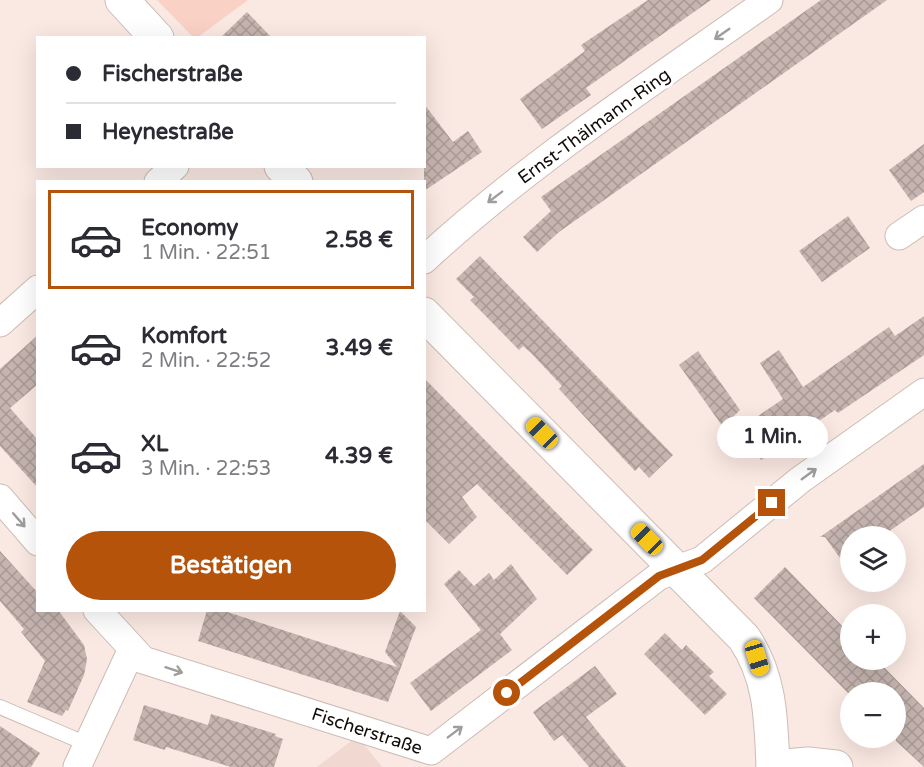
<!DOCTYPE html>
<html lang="de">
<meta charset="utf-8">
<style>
:root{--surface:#fff;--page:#f7f7f7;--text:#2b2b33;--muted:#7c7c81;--line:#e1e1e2;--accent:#b45309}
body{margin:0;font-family:"Varela Round",sans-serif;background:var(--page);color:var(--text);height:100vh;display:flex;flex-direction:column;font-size:22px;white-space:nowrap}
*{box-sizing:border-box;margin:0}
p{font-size:20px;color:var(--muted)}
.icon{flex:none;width:33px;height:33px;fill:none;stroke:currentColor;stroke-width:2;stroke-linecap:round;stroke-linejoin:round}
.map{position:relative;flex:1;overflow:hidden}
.details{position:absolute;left:36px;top:180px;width:390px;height:432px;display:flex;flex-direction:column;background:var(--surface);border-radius:0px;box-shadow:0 6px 24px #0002}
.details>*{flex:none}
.top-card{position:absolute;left:36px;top:36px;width:390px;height:132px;border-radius:0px;box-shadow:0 6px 24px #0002;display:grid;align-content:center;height:132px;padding:0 30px;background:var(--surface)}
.tools{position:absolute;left:840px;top:526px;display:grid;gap:12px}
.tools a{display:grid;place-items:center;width:66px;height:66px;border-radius:50%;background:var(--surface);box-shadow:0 6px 24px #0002;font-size:30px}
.end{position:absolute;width:27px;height:27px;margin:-14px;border:8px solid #b45309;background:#fff;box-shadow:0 0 0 3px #fff}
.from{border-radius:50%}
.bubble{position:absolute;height:42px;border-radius:21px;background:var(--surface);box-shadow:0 6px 24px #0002;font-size:20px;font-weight:700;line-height:42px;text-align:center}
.car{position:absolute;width:18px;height:36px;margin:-18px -9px;border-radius:8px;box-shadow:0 0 4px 2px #0007;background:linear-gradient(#f5c518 24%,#345 0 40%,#f5c518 0 76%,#345 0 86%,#f5c518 0)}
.top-card b{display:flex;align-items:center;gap:21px;height:57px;font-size:22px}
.top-card b+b{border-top:2px solid var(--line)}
.top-card i{width:15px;height:15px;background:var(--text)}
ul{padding:10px 0 0;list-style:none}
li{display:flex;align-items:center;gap:18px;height:99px;margin:0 12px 9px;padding:0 18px;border:3px solid transparent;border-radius:0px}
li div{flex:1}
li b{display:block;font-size:22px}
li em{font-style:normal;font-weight:700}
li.current{border-color:var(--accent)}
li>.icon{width:54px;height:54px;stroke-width:1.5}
.primary-button{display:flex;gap:12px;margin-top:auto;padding:12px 30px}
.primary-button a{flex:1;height:69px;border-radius:36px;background:var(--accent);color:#fff;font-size:24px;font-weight:700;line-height:69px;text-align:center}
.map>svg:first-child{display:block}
.built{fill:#f1d8d0}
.green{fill:#fad1c5}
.building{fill:url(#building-cross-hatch)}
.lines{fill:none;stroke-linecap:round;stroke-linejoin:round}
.lane-casing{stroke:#cdbcb6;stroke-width:16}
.street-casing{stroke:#cdbcb6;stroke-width:29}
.secondary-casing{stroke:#cdbcb6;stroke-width:35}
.lane{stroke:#fff;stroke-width:14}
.street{stroke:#fff;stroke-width:27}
.secondary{stroke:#fff;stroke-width:33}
.oneway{stroke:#a09d9d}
.route{stroke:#b45309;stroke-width:8}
.labels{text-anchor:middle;stroke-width:6;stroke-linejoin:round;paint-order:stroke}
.street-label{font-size:18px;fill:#110b09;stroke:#fff}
</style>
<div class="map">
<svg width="924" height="767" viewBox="0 0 924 767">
<defs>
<pattern id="building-cross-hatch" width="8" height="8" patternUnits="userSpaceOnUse" patternTransform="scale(1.5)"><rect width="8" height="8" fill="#c5b4af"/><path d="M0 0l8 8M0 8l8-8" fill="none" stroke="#a89995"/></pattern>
</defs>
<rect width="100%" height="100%" fill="#fae8e2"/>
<polygon class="built" points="354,739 362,742 382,767 317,767"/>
<polygon class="green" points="157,0 248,0 198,37 194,38"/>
<g class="building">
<polygon points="648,0 711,0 586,88 591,95 542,129 520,99 585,51 581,45"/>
<polygon points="821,0 887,0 559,232 537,252 523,237 551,211 541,197"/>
<polygon points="247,12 272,38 220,38"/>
<polygon points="424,104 453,142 468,131 482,152 424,191"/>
<polygon points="924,144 924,192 911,201 889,170"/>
<polygon points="848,216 870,248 822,282 799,251"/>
<polygon points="480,256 673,455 649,478 639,467 635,471 619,454 559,389 562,386 532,354 523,346 519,350 470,300 474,297 456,279"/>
<polygon points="924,316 924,355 838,413 835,410 761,460 739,429 783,399 760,363 779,350 803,387 889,327 895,336"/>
<polygon points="38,335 38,384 10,408 38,440 38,488 0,446 0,369"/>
<polygon points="698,351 740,410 723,427 679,365"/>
<polygon points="424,378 593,550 567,575 477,484 462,497 477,517 449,544 424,519"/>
<polygon points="924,464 924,507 881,537 850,537 850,572 825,537 820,537"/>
<polygon points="0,551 38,593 38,610 58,610 84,645 87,659 84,675 68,711 66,710 62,716 27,702 45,661 21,632 24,629 0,601"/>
<polygon points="511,564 537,599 500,634 512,650 431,711 410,683 481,630 444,584 459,570 474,586 489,573 494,580"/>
<polygon points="785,567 850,634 850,660 877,660 924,708 924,767 896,741 896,693 848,693 754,598"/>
<polygon points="207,610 221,610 397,667 385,652 400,611 416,627 388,702 198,641"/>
<polygon points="665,633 682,650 686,645 714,672 709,676 727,694 705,715 644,654"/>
<polygon points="595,666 617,694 586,717 626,767 589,767 562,735 554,741 533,712"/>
<polygon points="144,705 208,725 211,714 276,734 275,736 283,739 274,767 231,767 166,747 165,750 133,740"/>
<polygon points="0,726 40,753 31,767 0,767"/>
</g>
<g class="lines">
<g class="lane-casing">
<polyline id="lane" points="0,707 87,744"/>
</g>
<g class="street-casing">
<g id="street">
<polyline points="158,182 175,166"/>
<polyline points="899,236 924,219"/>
<path d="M424,260C530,162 652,83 769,0"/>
<polyline points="0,323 38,289"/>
<polyline points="0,498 38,542"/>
<polyline points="97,610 143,660 431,751 659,576 702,560 800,480 924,392"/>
<polyline points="77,767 132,649"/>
</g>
</g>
<g class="secondary-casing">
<g id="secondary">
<polyline points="122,0 157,38"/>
<polyline points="281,166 296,182"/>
<path d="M424,314L744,638C771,678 771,720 773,767"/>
<polyline points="773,767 808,764 836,767"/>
</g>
</g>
<use href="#lane" class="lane"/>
<use href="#street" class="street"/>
<use href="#secondary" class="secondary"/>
</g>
<defs><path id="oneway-shaft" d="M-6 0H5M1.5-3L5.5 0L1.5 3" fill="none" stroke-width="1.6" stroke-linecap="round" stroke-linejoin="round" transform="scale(1.5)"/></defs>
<g class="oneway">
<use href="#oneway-shaft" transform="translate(722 34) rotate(145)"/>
<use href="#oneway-shaft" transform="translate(495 197) rotate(143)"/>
<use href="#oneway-shaft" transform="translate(809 474) rotate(-36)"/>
<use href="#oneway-shaft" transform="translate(19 520) rotate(49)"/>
<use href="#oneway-shaft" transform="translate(174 670) rotate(18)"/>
<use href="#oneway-shaft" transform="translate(455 732) rotate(-37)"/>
</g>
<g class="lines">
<polyline class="route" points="507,693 659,576 702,560 772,503"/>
</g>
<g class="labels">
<g class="street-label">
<text transform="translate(594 126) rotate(-36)" y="6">Ernst-Thälmann-Ring</text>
<text transform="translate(367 731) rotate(18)" y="6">Fischerstraße</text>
</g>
</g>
</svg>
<div class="tools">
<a><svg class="icon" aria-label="layers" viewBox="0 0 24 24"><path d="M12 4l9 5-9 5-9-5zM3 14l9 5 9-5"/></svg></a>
<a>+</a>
<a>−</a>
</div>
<i class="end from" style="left:507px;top:693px"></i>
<i class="end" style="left:772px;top:503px"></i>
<div class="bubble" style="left:717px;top:416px;width:111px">1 Min.</div>
<i class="car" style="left:542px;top:433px;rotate:315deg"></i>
<i class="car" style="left:647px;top:539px;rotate:315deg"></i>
<i class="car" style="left:757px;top:658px;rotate:163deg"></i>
<div class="top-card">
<b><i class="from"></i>Fischerstraße</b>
<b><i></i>Heynestraße</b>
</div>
<section class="details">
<ul>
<li class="current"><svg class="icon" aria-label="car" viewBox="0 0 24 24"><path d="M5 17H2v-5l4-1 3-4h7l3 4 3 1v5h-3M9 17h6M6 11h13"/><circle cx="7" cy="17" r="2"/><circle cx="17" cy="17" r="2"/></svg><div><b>Economy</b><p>1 Min. · 22:51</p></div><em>2.58 €</em></li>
<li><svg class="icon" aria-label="car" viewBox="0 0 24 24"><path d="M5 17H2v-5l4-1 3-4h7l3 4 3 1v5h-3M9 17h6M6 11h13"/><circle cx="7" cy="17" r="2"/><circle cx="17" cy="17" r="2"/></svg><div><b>Komfort</b><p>2 Min. · 22:52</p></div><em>3.49 €</em></li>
<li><svg class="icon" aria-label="car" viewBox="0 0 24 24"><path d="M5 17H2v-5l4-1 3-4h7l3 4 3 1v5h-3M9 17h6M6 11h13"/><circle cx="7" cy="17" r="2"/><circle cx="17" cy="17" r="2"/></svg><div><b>XL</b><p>3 Min. · 22:53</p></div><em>4.39 €</em></li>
</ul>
<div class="primary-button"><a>Bestätigen</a></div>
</section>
</div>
